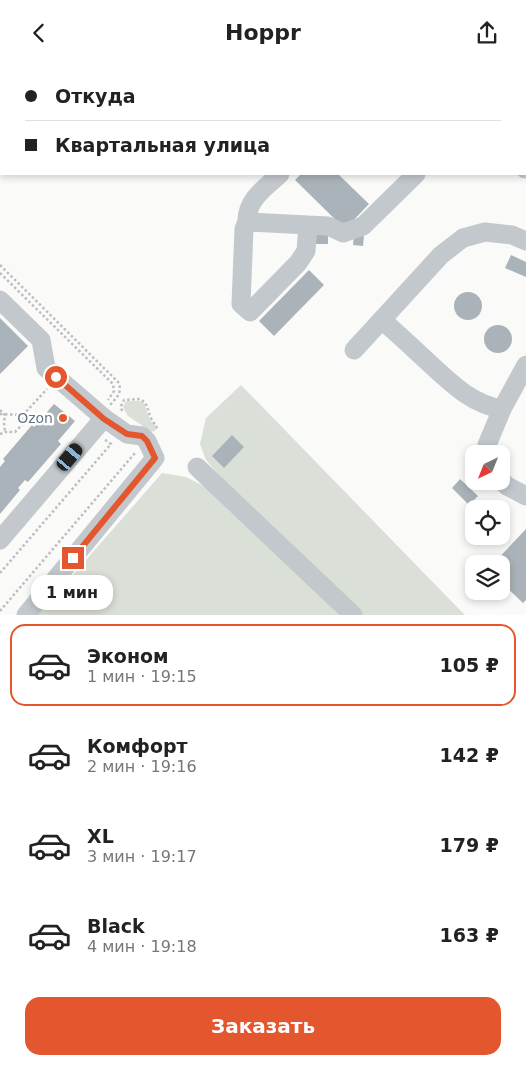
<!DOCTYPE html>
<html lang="ru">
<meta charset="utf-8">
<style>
:root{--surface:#fff;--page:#f6f6f6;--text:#222;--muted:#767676;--line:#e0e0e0;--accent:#e4572e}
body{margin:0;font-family:"DejaVu Sans",sans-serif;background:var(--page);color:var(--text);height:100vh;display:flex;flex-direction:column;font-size:19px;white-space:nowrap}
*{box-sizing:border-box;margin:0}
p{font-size:16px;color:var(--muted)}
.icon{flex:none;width:28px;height:28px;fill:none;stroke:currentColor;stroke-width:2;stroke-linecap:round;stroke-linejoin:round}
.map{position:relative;height:550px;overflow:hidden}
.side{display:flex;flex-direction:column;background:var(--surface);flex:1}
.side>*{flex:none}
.top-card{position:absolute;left:0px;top:0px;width:526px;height:110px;box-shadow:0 2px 8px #0003;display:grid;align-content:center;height:110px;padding:0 25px;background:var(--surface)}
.needle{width:32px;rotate:223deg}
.controls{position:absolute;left:465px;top:380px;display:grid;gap:10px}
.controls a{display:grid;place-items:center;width:45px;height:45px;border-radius:10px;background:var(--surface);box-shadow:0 2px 8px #0003;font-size:25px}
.end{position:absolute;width:22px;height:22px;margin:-11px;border:6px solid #e4572e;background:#fff;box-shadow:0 0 0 2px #fff}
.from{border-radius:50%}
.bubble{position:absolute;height:35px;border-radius:15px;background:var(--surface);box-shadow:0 2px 8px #0003;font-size:16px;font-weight:600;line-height:35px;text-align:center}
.car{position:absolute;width:15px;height:30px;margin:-15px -8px;border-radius:6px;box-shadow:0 0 4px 1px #0007;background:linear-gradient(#222 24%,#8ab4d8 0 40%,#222 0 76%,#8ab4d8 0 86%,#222 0)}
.top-card b{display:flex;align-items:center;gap:18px;height:48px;font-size:19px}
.top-card b+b{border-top:1px solid var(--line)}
.top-card i{width:12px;height:12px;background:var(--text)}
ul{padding:9px 0 0;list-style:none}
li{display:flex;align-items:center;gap:15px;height:82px;margin:0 10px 8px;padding:0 15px;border:2px solid transparent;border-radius:15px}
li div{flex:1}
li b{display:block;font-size:19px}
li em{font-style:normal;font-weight:600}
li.active{border-color:var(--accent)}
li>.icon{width:45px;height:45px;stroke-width:1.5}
.button{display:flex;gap:10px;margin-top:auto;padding:10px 25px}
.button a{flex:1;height:58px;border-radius:15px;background:var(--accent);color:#fff;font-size:20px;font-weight:600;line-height:58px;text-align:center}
header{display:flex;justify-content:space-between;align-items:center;height:65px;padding:0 25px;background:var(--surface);font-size:22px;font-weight:600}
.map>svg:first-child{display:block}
.green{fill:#dadfd7}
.building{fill:#aab3b9}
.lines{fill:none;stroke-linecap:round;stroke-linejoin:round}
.path{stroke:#bbbfc2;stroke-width:2.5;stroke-dasharray:2.5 2.5;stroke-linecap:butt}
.minor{stroke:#c3c8cc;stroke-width:19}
.route{stroke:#e4572e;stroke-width:6}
.poi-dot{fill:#e4572e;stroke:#fff;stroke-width:2}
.labels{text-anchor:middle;stroke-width:5;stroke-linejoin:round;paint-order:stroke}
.poi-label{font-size:14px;fill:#657683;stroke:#fff;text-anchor:end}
</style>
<header><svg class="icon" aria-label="back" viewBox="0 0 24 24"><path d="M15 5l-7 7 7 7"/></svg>Hoppr<svg class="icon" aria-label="share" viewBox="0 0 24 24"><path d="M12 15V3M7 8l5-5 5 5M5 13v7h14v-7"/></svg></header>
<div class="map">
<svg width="526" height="550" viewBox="0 0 526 550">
<rect width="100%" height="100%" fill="#fafaf8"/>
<g class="green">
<polygon points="241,320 456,541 465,550 363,550 229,422 206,395 200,379 206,353"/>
<polygon points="126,336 140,336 144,338 150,355 155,360 156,365 152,367 128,351 123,342"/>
<polygon points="162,408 186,412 213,426 339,550 38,550"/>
</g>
<g class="building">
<polygon points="301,109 338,109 369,139 345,164 295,115"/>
<rect x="314" y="169" width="14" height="10"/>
<polygon points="354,170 364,170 363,181 353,180"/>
<polygon points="511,190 526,197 526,212 505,203"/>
<polygon points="309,205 324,220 274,271 259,256"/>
<circle cx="468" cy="241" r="14"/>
<polygon points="0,253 28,281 0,309"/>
<circle cx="498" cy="274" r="14"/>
<polygon points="54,339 75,356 58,376 61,379 28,417 25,415 18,423 20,425 0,449 0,402 5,396 3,394 32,360 34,362"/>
<polygon points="232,370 244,382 224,403 212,391"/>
<polygon points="460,414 478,431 469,440 452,423"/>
<polygon points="526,464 526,535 523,538 501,517 501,499 493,499"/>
</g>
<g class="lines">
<g class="path">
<path d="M0,200L119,318C122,329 116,333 110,340"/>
<polyline points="0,208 113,319 114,326 108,335"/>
<polyline points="0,345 5,350 4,358 5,367"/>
<path d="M122,346L121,341L124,335L140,334C149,339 147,345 151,353C153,358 156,359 157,364"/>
<polyline points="0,349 23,350"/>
<polyline points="0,369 5,367 15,367 22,360 23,350 47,324"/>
<polyline points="0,508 111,379 104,374"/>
<polyline points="0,546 135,388"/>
</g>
<g class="minor">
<polyline points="187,0 188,1"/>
<polyline points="476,1 476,0"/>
<polyline points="525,104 526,104"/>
<path d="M247,157C246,135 266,122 280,109"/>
<polyline points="308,160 306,186 298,198 250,247 241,239 244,164 247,157 328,161 343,168 363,161 416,109"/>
<polyline points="0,235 41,275 46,303 104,353 127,369 142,371 147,376 155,393 26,550"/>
<path d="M382,255C398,269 413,283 428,297C451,318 471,339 502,344"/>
<polyline points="354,285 441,190 463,173 485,167 512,170 526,176"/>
<polyline points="489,389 487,380 502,344 526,300"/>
<polyline points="197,402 353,550"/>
<polyline points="501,415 507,421 526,431"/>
<polyline points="0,475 104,353"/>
</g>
</g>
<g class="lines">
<polyline class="route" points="56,312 104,354 127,369 142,371 147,376 155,393 73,493"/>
</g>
<circle class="poi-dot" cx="63" cy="353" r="5"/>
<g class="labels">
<g class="poi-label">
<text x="53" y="358">Ozon</text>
</g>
</g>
</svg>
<div class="controls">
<a><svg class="needle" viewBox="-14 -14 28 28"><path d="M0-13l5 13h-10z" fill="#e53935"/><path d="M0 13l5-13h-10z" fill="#767676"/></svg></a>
<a><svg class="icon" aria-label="locate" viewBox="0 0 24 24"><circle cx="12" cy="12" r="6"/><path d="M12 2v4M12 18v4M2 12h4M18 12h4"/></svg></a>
<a><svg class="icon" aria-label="layers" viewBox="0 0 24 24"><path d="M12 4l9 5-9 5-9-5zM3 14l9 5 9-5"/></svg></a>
</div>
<i class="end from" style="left:56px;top:312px"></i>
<i class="end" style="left:73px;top:493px"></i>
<div class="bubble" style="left:31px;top:510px;width:82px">1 мин</div>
<i class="car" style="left:70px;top:392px;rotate:40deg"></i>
<div class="top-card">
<b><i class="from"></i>Откуда</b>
<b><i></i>Квартальная улица</b>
</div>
</div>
<section class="side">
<ul>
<li class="active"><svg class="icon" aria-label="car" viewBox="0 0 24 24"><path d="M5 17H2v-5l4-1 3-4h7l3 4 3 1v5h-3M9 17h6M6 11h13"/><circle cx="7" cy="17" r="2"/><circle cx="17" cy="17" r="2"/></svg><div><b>Эконом</b><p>1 мин · 19:15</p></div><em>105 ₽</em></li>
<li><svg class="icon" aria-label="car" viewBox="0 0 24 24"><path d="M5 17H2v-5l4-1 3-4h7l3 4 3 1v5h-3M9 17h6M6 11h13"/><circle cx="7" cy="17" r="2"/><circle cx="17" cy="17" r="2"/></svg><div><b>Комфорт</b><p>2 мин · 19:16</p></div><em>142 ₽</em></li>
<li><svg class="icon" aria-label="car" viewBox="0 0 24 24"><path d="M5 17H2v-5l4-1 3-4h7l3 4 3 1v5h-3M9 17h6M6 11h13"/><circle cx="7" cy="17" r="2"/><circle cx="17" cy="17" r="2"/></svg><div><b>XL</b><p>3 мин · 19:17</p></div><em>179 ₽</em></li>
<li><svg class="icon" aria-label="car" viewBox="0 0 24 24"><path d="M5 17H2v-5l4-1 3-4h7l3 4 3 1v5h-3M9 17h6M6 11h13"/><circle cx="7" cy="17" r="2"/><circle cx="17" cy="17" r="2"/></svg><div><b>Black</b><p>4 мин · 19:18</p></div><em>163 ₽</em></li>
</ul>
<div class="button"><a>Заказать</a></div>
</section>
